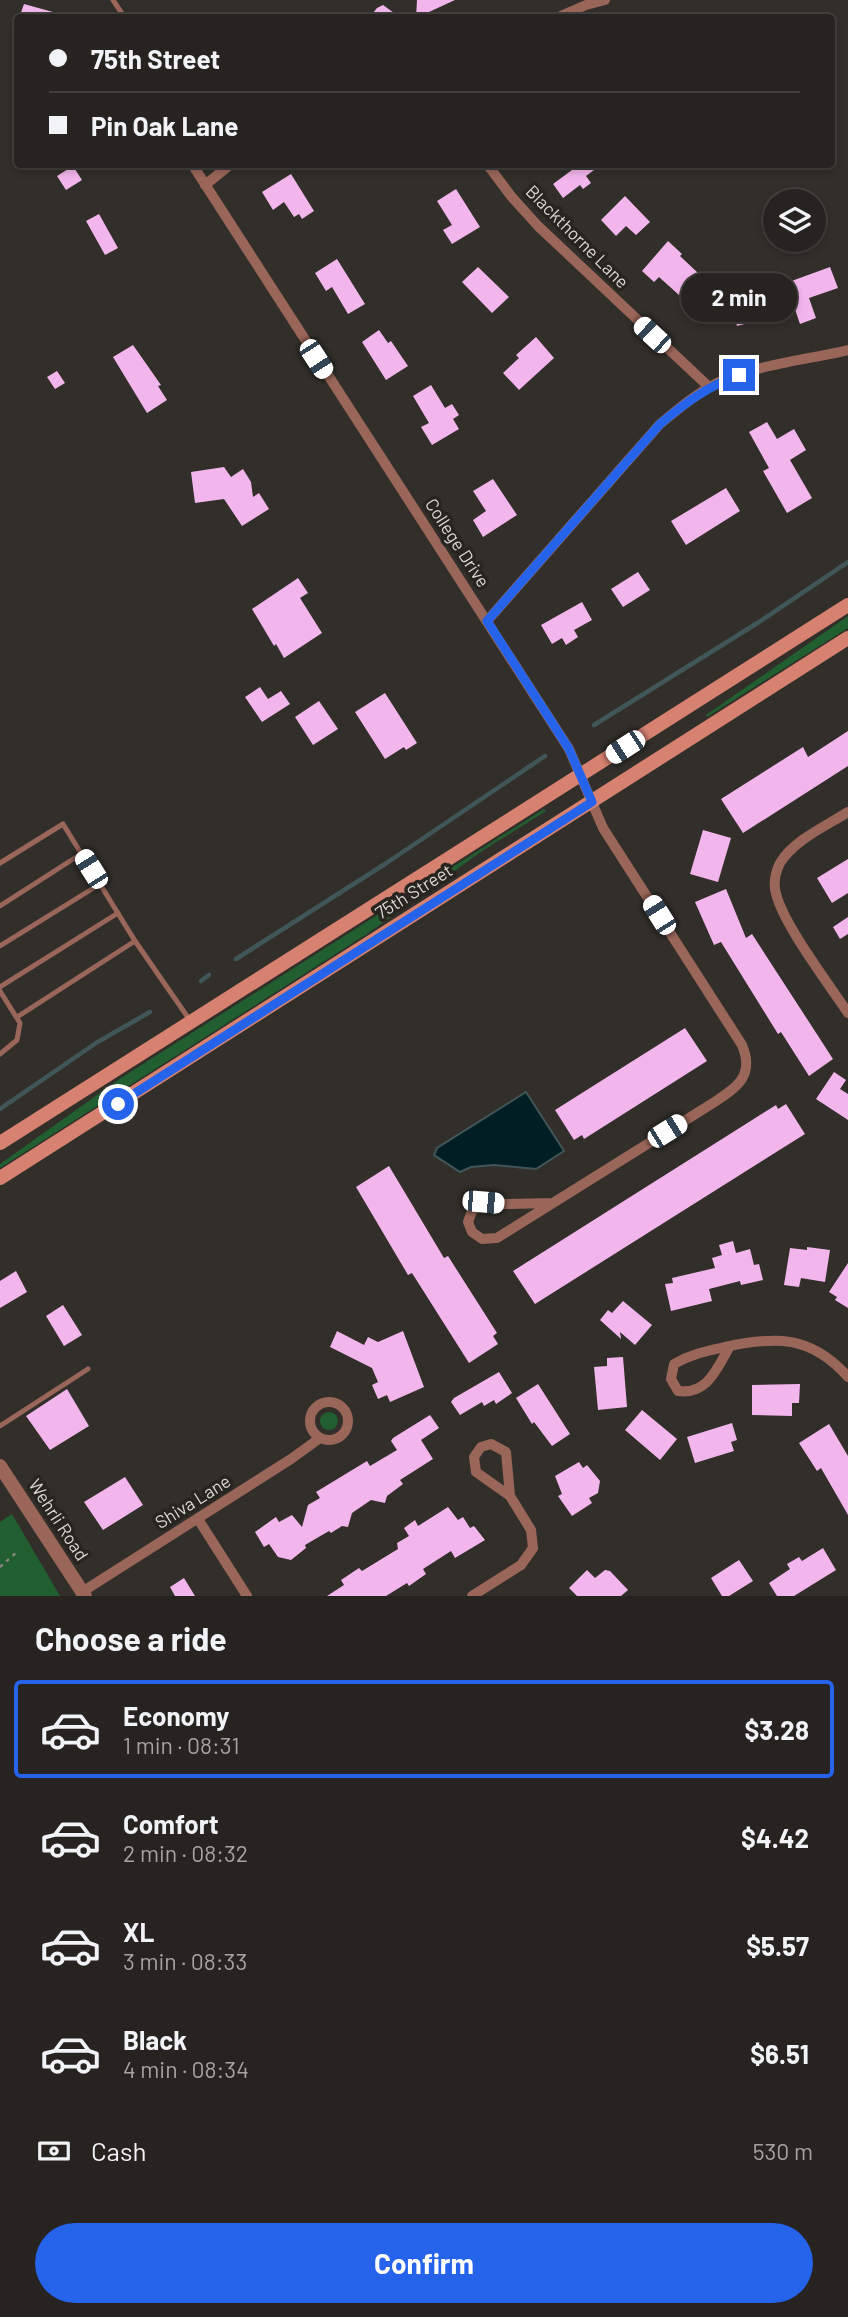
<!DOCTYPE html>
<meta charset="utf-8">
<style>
:root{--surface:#262320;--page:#2e2b29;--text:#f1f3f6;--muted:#a4a4a5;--line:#42403e;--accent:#2563eb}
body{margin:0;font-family:Barlow,sans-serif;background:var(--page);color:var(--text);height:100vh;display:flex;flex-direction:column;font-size:26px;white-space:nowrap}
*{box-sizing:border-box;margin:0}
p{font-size:23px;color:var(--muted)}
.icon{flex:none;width:38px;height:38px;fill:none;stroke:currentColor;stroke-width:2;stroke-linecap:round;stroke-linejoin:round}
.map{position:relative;height:1596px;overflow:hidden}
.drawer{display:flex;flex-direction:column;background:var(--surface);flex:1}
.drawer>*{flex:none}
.guide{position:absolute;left:14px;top:14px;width:821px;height:154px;border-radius:7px;box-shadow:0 4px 10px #0003,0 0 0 2px var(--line);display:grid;align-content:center;height:154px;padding:0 35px;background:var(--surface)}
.buttons{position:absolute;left:763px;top:189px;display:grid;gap:14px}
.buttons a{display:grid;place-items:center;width:63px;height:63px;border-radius:50%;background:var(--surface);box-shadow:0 4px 10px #0003,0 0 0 2px var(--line);font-size:35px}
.end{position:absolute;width:32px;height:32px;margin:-16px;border:9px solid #2563eb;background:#fff;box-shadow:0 0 0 4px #fff}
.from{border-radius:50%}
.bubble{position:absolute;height:49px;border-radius:24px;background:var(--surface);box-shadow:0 4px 10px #0003,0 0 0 2px var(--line);font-size:23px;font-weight:700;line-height:49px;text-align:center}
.car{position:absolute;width:21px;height:42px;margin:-21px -10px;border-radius:9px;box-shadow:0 0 5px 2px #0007;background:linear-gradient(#fff 24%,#345 0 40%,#fff 0 76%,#345 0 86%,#fff 0)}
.guide b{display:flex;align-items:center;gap:24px;height:66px;font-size:26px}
.guide b+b{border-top:2px solid var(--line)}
.guide i{width:18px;height:18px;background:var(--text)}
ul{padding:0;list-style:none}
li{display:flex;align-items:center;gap:21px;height:98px;margin:0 14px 10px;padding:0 21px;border:4px solid transparent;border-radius:7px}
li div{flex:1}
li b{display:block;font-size:26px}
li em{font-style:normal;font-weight:700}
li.current{border-color:var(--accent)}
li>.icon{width:63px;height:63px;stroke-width:1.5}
h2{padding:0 35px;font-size:32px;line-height:84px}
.pay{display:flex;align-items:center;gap:18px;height:77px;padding:0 35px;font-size:26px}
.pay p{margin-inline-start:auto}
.button{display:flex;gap:14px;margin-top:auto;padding:14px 35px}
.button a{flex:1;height:80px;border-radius:42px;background:var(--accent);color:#fff;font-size:28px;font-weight:700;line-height:80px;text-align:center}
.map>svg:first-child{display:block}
.green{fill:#225f30}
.water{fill:#001e23;stroke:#415658;stroke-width:2}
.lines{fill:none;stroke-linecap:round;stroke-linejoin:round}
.stream{stroke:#415658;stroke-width:4.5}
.building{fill:#f3b6ec}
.path{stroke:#888681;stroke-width:2.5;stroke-dasharray:3.5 5;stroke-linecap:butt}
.service{stroke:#9b665a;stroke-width:5}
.minor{stroke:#9b665a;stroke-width:10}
.tertiary{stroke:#9b665a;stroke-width:14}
.secondary{stroke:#d78271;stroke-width:14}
.route{stroke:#2563eb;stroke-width:9}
.labels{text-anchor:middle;stroke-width:7;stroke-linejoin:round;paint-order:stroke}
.street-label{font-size:18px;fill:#d8d7d3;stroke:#282520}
</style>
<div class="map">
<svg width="848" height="1596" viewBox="0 0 848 1596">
<rect width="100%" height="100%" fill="#322f2a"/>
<g class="green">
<polygon points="848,616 848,628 707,717 706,715"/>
<polygon points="544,809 546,811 482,851 370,932 0,1168 0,1164 121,1078"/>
<circle cx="329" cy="1421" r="9"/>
<polygon points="12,1514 60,1596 0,1596 0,1522"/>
</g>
<polygon class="water" points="526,1092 564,1151 536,1169 494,1165 471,1167 460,1172 434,1155 437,1148"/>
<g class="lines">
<g class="stream">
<polyline points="594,725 759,622 848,562"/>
<polyline points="236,959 385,864 545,756"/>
<polyline points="201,981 209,975"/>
<polyline points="0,1109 96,1043 150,1012"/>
</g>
</g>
<g class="building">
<polygon points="417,0 455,0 416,18"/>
<polygon points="24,4 60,14 60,18 19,18"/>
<polygon points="383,5 401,18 369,18 377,8"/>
<polygon points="567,164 602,164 586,176 591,183 583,189 580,185 563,198 553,184 572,170"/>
<polygon points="73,166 82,180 66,190 57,176"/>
<polygon points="291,174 314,211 302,219 299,214 294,217 284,202 273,210 262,192"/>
<polygon points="456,189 480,227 452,244 443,230 452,225 437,201"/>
<polygon points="625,196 650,222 636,235 626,226 616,236 601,220"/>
<polygon points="99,214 118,248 105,255 86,221"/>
<polygon points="668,241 682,254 680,256 698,273 679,295 659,277 654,282 642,271"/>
<polygon points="337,259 365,304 348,314 332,287 326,291 315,273"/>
<polygon points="478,267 509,297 492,313 462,282"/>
<polygon points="830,267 838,288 809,298 816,318 800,324 786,283"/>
<polygon points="759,301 764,319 737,326 732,308"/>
<polygon points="379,330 388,343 391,341 408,366 386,380 362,342"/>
<polygon points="536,337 554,358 519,390 503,373 519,358 516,355"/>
<polygon points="133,345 161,385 158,386 167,400 147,413 113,357"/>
<polygon points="57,371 65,383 55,389 47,377"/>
<polygon points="431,385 445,408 452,404 459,415 453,419 459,429 432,445 421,427 429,423 413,396"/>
<polygon points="767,422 777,439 794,429 806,450 790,460 812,498 787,513 763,471 769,468 749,432"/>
<polygon points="224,467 231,477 243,469 251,482 253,497 259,493 269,509 242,526 224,499 195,503 191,472"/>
<polygon points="493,479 517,515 483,537 473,520 486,511 473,491"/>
<polygon points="726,488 740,511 686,545 671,521"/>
<polygon points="638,572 650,590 623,607 611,589"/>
<polygon points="298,578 308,593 300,598 322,633 284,658 276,644 274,646 252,609"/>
<polygon points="582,602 592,620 574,630 578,637 566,645 562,638 552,644 541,625"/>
<polygon points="260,687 268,699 281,691 290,704 262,722 245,697"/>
<polygon points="385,693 417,743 406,750 404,747 385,759 355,712"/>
<polygon points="319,701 338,729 313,745 295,717"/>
<polygon points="848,731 848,766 743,833 721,799 803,747 808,757"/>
<polygon points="703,830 731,838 718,882 690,874"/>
<polygon points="848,859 848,893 832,903 817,878"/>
<polygon points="726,889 746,938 752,934 833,1059 809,1076 781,1032 778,1034 721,942 714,945 695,902"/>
<polygon points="848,917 848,934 840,939 833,927"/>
<polygon points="685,1028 707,1061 584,1139 582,1135 574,1140 555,1110"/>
<polygon points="834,1072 846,1080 840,1089 848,1094 848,1120 816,1099"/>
<polygon points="786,1104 805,1134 535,1304 513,1271 776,1105 778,1109"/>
<polygon points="389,1166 444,1258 448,1256 497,1333 493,1336 498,1344 469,1363 412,1273 408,1275 356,1187"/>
<polygon points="733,1241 736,1253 750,1249 754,1265 759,1264 763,1280 741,1285 740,1281 709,1289 712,1301 671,1311 665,1284 673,1283 672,1278 715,1268 712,1258 722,1255 719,1245"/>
<polygon points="807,1247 830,1250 825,1282 801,1278 799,1287 784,1285 790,1248 807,1250"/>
<polygon points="848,1263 848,1308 835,1300 837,1297 829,1292"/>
<polygon points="16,1271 27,1292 0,1308 0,1281"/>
<polygon points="623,1301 652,1325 635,1345 620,1332 621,1339 600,1320 608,1310 612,1313"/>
<polygon points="63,1305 82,1335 64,1346 46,1316"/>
<polygon points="337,1331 364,1345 368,1337 378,1342 403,1331 424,1387 390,1402 387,1395 378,1399 372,1385 378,1382 372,1368 330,1347"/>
<polygon points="623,1357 627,1407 598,1410 594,1367 607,1366 607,1358"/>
<polygon points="499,1372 512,1393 496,1404 494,1400 484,1406 482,1402 460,1415 451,1402 454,1398"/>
<polygon points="538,1384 570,1434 552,1446 534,1422 532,1424 516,1398"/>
<polygon points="800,1384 799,1403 792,1403 792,1416 752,1415 752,1385"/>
<polygon points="67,1389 89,1426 50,1450 26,1416"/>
<polygon points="642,1410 677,1439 660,1460 625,1430"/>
<polygon points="430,1415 439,1428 421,1440 433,1459 400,1480 403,1484 387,1496 385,1503 371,1500 352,1513 348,1527 342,1526 331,1533 329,1531 305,1545 306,1548 291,1560 278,1557 269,1544 264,1547 255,1532 276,1517 279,1522 292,1515 302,1527 308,1505 320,1498 316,1492 367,1461 370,1466 397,1450 391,1441 393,1438"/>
<polygon points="732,1423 737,1440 731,1442 734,1451 695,1463 687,1437"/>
<polygon points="829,1424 848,1456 848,1515 821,1468 817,1471 799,1443"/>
<polygon points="579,1462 583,1468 587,1465 600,1481 598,1493 589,1498 592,1503 572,1516 558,1496 562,1494 555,1476"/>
<polygon points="125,1477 143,1505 103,1530 84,1502"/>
<polygon points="448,1507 458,1520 463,1517 470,1528 474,1526 485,1540 455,1558 451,1551 423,1569 426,1574 409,1586 407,1583 386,1596 327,1596 344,1585 341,1580 359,1568 362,1571 398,1549 397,1543 409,1536 404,1528 415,1520 418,1526"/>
<polygon points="823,1548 836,1570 794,1596 777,1596 769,1583 790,1569 787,1564 799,1557 802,1561"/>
<polygon points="739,1560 753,1581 729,1596 722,1596 711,1578"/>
<polygon points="587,1570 595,1578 605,1570 610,1571 628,1590 621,1596 577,1596 569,1588"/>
<polygon points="184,1578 195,1596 175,1596 170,1587"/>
</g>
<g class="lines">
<polyline class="path" points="0,1567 18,1551"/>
<g class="service">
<polyline points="113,0 125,18"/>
<polyline points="0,863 63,824 135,941 189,1019"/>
<polyline points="0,906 81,854"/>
<polyline points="0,946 100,884"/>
<polyline points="0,987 118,913"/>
<polyline points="0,991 20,1023 17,1040 0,1054"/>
<polyline points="17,1017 135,941"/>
<polyline points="0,1426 88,1369"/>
</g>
<g class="minor">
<polyline points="556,18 586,5 605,0"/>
<path d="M192,164L569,749L603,828L742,1045C755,1076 737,1087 713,1103L497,1238L482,1239L472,1232L468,1222L472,1211L483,1202L504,1204L553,1203"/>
<polyline points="487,164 511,196 538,226 709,387"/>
<polyline points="205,185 231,164"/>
<path d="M487,621L660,424C678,409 696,394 717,383C755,365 806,360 848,350"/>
<path d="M848,812C826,826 794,840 780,863C776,871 774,881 775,889C780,921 829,984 848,1013"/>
<path d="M730,1346C717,1368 708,1395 678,1391L671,1379L674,1364C691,1354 706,1351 725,1347C775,1336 811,1335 848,1377"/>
<circle cx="329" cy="1421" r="19"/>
<polyline points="198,1519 247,1596"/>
<polyline points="82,1592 291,1459 320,1438"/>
<polyline points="472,1596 521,1565 533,1548 531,1530 510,1496 476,1472 474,1457 481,1447 491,1444 506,1452 510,1496"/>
</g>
<polyline class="tertiary" points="0,1466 85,1596"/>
<g class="secondary">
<polyline points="0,1143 848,605"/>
<polyline points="0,1178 848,638"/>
</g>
</g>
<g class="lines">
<path class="route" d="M118,1104L592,802L569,749L487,621L660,424C685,403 708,386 739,375"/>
</g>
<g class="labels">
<g class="street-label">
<text transform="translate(577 237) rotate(45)" y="6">Blackthorne Lane</text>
<text transform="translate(457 543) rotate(57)" y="6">College Drive</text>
<text transform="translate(414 892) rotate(-32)" y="6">75th Street</text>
<text transform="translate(193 1502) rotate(-32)" y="6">Shiva Lane</text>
<text transform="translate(58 1520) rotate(57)" y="6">Wehrli Road</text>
</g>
</g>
</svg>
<div class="buttons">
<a><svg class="icon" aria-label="layers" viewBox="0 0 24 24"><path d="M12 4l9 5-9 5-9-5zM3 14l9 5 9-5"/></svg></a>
</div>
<i class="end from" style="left:118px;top:1104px"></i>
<i class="end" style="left:739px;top:375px"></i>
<div class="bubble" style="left:681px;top:273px;width:116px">2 min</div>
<i class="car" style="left:652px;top:335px;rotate:313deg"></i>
<i class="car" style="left:316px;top:359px;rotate:147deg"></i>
<i class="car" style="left:625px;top:747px;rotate:237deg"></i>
<i class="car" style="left:91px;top:869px;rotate:328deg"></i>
<i class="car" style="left:659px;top:915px;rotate:328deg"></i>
<i class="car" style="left:667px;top:1131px;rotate:58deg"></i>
<i class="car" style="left:483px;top:1202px;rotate:95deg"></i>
<div class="guide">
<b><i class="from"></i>75th Street</b>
<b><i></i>Pin Oak Lane</b>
</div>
</div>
<section class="drawer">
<h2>Choose a ride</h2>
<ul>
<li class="current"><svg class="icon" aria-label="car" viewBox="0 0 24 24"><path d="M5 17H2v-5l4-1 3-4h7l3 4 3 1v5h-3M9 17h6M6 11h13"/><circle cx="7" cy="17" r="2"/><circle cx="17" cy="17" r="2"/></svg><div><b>Economy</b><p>1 min · 08:31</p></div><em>$3.28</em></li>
<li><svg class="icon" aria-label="car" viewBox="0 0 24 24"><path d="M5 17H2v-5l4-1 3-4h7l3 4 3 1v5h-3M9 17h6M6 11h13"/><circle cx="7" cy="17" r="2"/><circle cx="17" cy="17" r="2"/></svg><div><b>Comfort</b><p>2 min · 08:32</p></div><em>$4.42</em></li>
<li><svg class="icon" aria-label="car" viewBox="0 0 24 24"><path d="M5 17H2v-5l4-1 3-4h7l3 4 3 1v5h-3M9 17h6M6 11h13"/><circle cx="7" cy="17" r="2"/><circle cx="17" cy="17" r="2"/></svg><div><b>XL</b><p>3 min · 08:33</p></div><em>$5.57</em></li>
<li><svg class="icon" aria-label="car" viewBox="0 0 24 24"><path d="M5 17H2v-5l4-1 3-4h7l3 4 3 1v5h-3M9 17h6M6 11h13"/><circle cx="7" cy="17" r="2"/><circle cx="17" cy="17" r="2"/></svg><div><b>Black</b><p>4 min · 08:34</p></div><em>$6.51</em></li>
</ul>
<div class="pay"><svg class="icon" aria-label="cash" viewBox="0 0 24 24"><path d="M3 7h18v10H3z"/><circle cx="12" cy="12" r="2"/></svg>Cash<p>530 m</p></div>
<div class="button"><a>Confirm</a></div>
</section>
